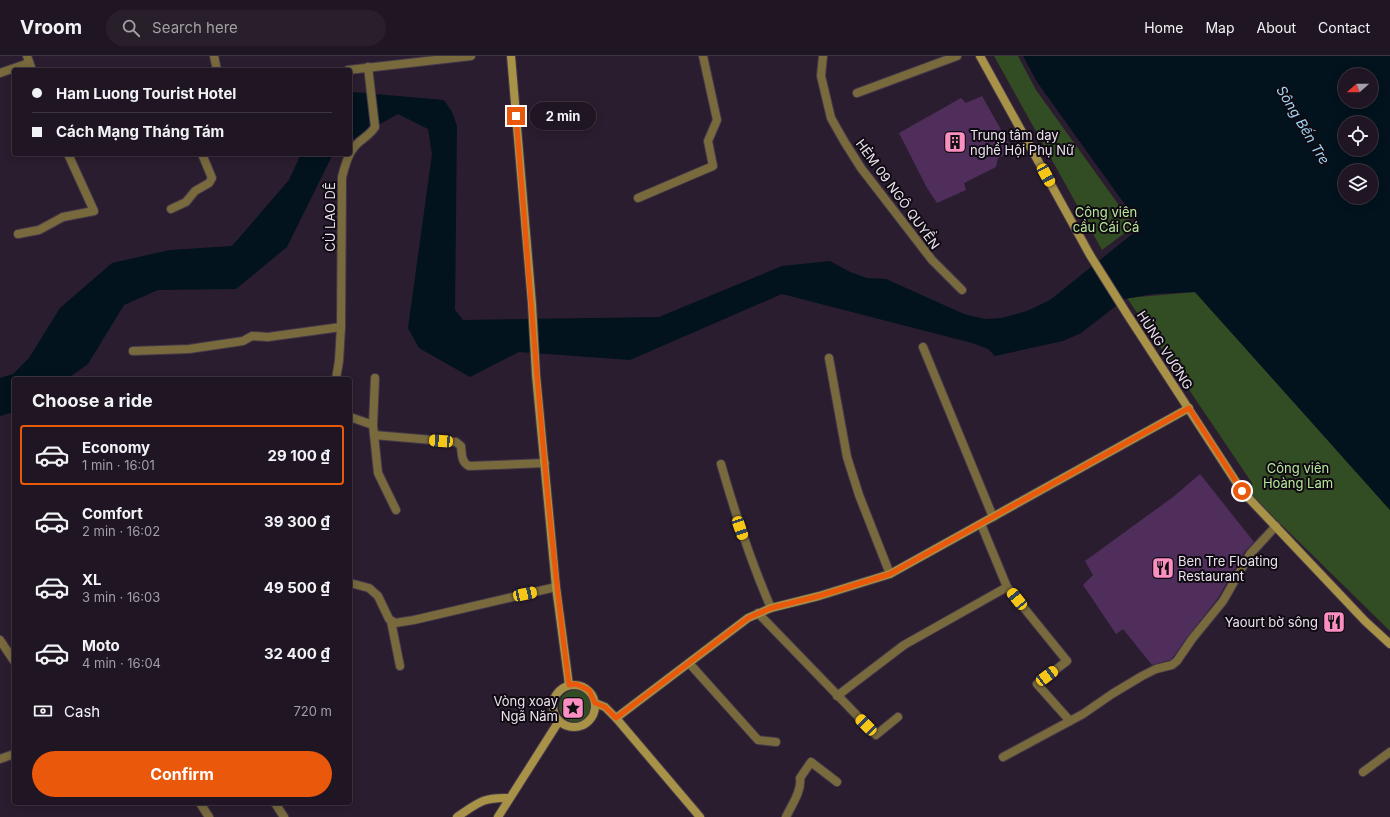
<!DOCTYPE html>
<meta charset="utf-8">
<style>
:root{--surface:#201623;--page:#281f2b;--text:#f1f3f6;--muted:#a29fa6;--line:#3d3541;--accent:#ea580c}
body{margin:0;font-family:Inter,sans-serif;background:var(--page);color:var(--text);height:100vh;display:flex;flex-direction:column;font-size:15px;white-space:nowrap}
*{box-sizing:border-box;margin:0}
p{font-size:13px;color:var(--muted)}
.icon{flex:none;width:22px;height:22px;fill:none;stroke:currentColor;stroke-width:2;stroke-linecap:round;stroke-linejoin:round}
.map{position:relative;flex:1;overflow:hidden}
.panel{position:absolute;left:12px;top:321px;width:340px;height:428px;display:flex;flex-direction:column;background:var(--surface);border-radius:4px;box-shadow:0 2px 10px #0003,0 0 0 1px var(--line)}
.panel>*{flex:none}
.hud{position:absolute;left:12px;top:12px;width:340px;height:88px;border-radius:4px;box-shadow:0 2px 10px #0003,0 0 0 1px var(--line);display:grid;align-content:center;height:88px;padding:0 20px;background:var(--surface)}
.needle{width:26px;rotate:249deg}
.fabs{position:absolute;left:1338px;top:12px;display:grid;gap:8px}
.fabs a{display:grid;place-items:center;width:40px;height:40px;border-radius:50%;background:var(--surface);box-shadow:0 2px 10px #0003,0 0 0 1px var(--line);font-size:20px}
.end{position:absolute;width:18px;height:18px;margin:-9px;border:5px solid #ea580c;background:#fff;box-shadow:0 0 0 2px #fff}
.from{border-radius:50%}
.bubble{position:absolute;height:28px;border-radius:14px;background:var(--surface);box-shadow:0 2px 10px #0003,0 0 0 1px var(--line);font-size:13px;font-weight:700;line-height:28px;text-align:center}
.car{position:absolute;width:12px;height:24px;margin:-12px -6px;border-radius:5px;box-shadow:0 0 3px 1px #0007;background:linear-gradient(#f5c518 24%,#345 0 40%,#f5c518 0 76%,#345 0 86%,#f5c518 0)}
.hud b{display:flex;align-items:center;gap:14px;height:38px;font-size:15px}
.hud b+b{border-top:1px solid var(--line)}
.hud i{width:10px;height:10px;background:var(--text)}
ul{padding:0;list-style:none}
li{display:flex;align-items:center;gap:12px;height:60px;margin:0 8px 6px;padding:0 12px;border:2px solid transparent;border-radius:4px}
li div{flex:1}
li b{display:block;font-size:15px}
li em{font-style:normal;font-weight:700}
li.active{border-color:var(--accent)}
li>.icon{width:36px;height:36px;stroke-width:1.5}
h2{padding:0 20px;font-size:18px;line-height:48px}
.pay{display:flex;align-items:center;gap:10px;height:44px;padding:0 20px;font-size:15px}
.pay p{margin-inline-start:auto}
.primary-button{display:flex;gap:8px;margin-top:auto;padding:8px 20px}
.primary-button a{flex:1;height:46px;border-radius:24px;background:var(--accent);color:#fff;font-size:16px;font-weight:700;line-height:46px;text-align:center}
header{display:flex;align-items:center;gap:24px;box-sizing:border-box;height:56px;padding:0 20px;background:var(--surface);border-bottom:1px solid var(--line)}
header strong{font-size:19px}
nav{display:flex;gap:22px;margin-inline-start:auto;font-size:14px}
.search{width:280px;height:36px;background:var(--page);display:flex;align-items:center;gap:10px;box-sizing:border-box;padding:0 14px;border-radius:22px;color:var(--muted);font-size:15px}
.map>svg:first-child{display:block}
.green{fill:#324c23}
.water{fill:#02131e;fill-rule:evenodd}
.building{fill:#4f2e5b}
.lines{fill:none;stroke-linecap:round;stroke-linejoin:round}
.street-casing{stroke:#45394a;stroke-width:10}
.secondary-casing{stroke:#45394a;stroke-width:10}
.street{stroke:#786a3d;stroke-width:8}
.secondary{stroke:#a89247;stroke-width:8}
.route{stroke:#ea580c;stroke-width:5}
.labels{text-anchor:middle;stroke-width:4;stroke-linejoin:round;paint-order:stroke}
.poi-label{font-size:13px;fill:#eae2ee;stroke:#100a12;text-anchor:start}
.street-label{font-size:13px;fill:#eae2ee;stroke:#100a12}
.park-label{font-size:13px;fill:#b7e99c;stroke:#100a12}
.water-label{font-size:14px;font-style:italic;fill:#a1d3f3;stroke:#100a12}
</style>
<header>
<strong>Vroom</strong>
<div class="search"><svg class="icon" aria-label="search" viewBox="0 0 24 24"><circle cx="10" cy="10" r="6"/><path d="M15 15l6 6"/></svg>Search here</div>
<nav><a>Home</a><a>Map</a><a>About</a><a>Contact</a></nav>
</header>
<div class="map">
<svg width="1390" height="761" viewBox="0 0 1390 761">
<rect width="100%" height="100%" fill="#2a1d2f"/>
<g class="green">
<polygon points="994,0 1018,0 1036,34 1134,170 1102,194"/>
<polygon points="1195,236 1390,454 1390,575 1252,440 1252,427 1127,242"/>
<circle cx="575" cy="650" r="16"/>
</g>
<g class="water">
<path d="M1023,0H1390V454L1195,236L1153,238L1125,243L1081,277L1063,285L995,300L988,293L972,287L782,238L630,304L519,296L470,321L419,292L408,272L432,98L428,73L398,58L350,85V38L353,36L444,44L452,56L457,70L455,254L463,264L659,261L782,210L830,205L850,216L867,222L886,223L964,258L985,263L1001,262L1027,255L1050,244L1141,171L1037,26ZM1345,19H1371V45H1345ZM1345,67H1371V93H1345ZM1345,115H1371V141H1345Z"/>
<polygon points="301,98 333,98 287,191 236,233 158,234 124,249 88,308 67,323 14,323 14,356 0,360 0,322 13,318 29,302 60,252 112,207 170,194 232,190 289,124"/>
</g>
<g class="building">
<polygon points="982,40 1013,95 998,102 996,111 964,127 966,134 937,147 927,132 899,77 961,42 966,47"/>
<polygon points="1200,418 1254,486 1245,495 1218,542 1188,580 1173,601 1170,604 1152,609 1123,573 1116,578 1083,529 1093,519 1085,505 1173,441"/>
</g>
<g class="lines">
<g class="street-casing">
<g id="street">
<polyline points="27,0 32,14"/>
<polyline points="214,0 217,14"/>
<polyline points="823,0 821,20 831,62 844,85 861,112 932,204 962,234"/>
<polyline points="348,14 471,0"/>
<polyline points="0,17 29,7"/>
<polyline points="857,37 957,0"/>
<polyline points="638,142 713,110 708,85 717,64 703,0"/>
<polyline points="171,153 186,146 195,135 209,127 212,122 202,98"/>
<polyline points="18,178 39,174 63,161 94,155 68,98"/>
<polyline points="923,291 993,461"/>
<polyline points="133,295 189,293 243,285 252,280 268,281 341,271"/>
<polyline points="829,302 847,401 859,439 890,518"/>
<path d="M336,323L339,305L341,271L342,121C345,110 348,97 357,88C363,82 370,79 375,71L368,11"/>
<polyline points="350,361 373,369 375,322"/>
<polyline points="373,369 378,417 396,454"/>
<path d="M374,379L456,386L461,390C462,398 461,406 469,410L545,407"/>
<path d="M721,408C735,457 750,504 771,552"/>
<polyline points="981,468 1007,531 1067,605 1037,628 1070,665"/>
<polyline points="350,527 369,532 378,540 389,563 395,567 414,564 556,531"/>
<polyline points="758,557 876,679 898,661"/>
<polyline points="391,565 400,610"/>
<polyline points="0,584 14,605"/>
<polyline points="689,607 758,684 776,686"/>
<polyline points="837,640 904,589 1007,531"/>
<polyline points="1003,701 1083,658 1112,638 1142,620 1156,613 1172,609 1177,605 1192,583 1223,545 1250,498 1276,470"/>
<polyline points="0,703 14,698"/>
<polyline points="1363,716 1390,696"/>
<polyline points="200,747 209,761"/>
<polyline points="275,747 284,761"/>
<path d="M786,761C791,750 802,735 800,722L811,706L837,726"/>
</g>
</g>
<g class="secondary-casing">
<g id="secondary">
<polyline points="511,0 532,248 536,319 556,531 569,629"/>
<polyline points="980,0 1090,199 1127,258 1242,435 1365,565 1390,588"/>
<circle cx="574" cy="650" r="21"/>
<polyline points="595,647 605,651 616,662 700,761"/>
<polyline points="616,662 748,562 771,552 819,540 890,518 1189,352"/>
<path d="M457,761C478,747 483,741 508,742"/>
<polyline points="498,761 559,665"/>
</g>
</g>
<use href="#street" class="street"/>
<use href="#secondary" class="secondary"/>
</g>
<g class="lines">
<path class="route" d="M516,60C532,250 544,440 569,629L576,628L589,634L595,647L605,651L616,662L748,562L771,552L819,540L890,518L1189,352L1242,435"/>
</g>
<defs>
<g id="building-square" transform="scale(1.15)"><rect x="-9" y="-9" width="18" height="18" rx="4" fill="#fc8fc2" stroke="#100a12"/><path d="M-4-6H4V6H1V3H-1V6H-4ZM-2.5-4.3h1.7v1.8h-1.7ZM.8-4.3h1.7v1.8H.8ZM-2.5-1h1.7V.8h-1.7ZM.8-1h1.7V.8H.8Z" fill="#111"/></g>
<g id="restaurant-square" transform="scale(1.15)"><rect x="-9" y="-9" width="18" height="18" rx="4" fill="#fc8fc2" stroke="#100a12"/><path d="M-5-6h1v4h1v-4h1v4h1v-4h1v5L-1.5 .5V6h-2V.5L-5-1ZM5-6V6H3V1.5H1.5Q1.5-4 5-6Z" fill="#111"/></g>
<g id="sight-square" transform="scale(1.15)"><rect x="-9" y="-9" width="18" height="18" rx="4" fill="#fc8fc2" stroke="#100a12"/><path d="M0-6L1.8-2.2L6-1.7L2.9 1.2L3.7 5.4L0 3.3L-3.7 5.4L-2.9 1.2L-6-1.7L-1.8-2.2Z" fill="#111"/></g>
</defs>
<g fill-rule="evenodd">
<use href="#building-square" x="955" y="86"/>
<use href="#restaurant-square" x="1163" y="512"/>
<use href="#restaurant-square" x="1334" y="566"/>
<use href="#sight-square" x="573" y="652"/>
</g>
<g class="labels">
<g class="poi-label">
<text x="970" y="84">Trung tâm dạy<tspan x="970" dy="15">nghề Hội Phụ Nữ</tspan></text>
<text x="1178" y="510">Ben Tre Floating<tspan x="1178" dy="15">Restaurant</tspan></text>
<text x="1318" y="571" text-anchor="end">Yaourt bờ sông</text>
<text x="558" y="650" text-anchor="end">Vòng xoay<tspan x="558" dy="15">Ngã Năm</tspan></text>
</g>
<g class="street-label">
<text transform="translate(898 138) rotate(54)" y="5">HẺM 09 NGÔ QUYỀN</text>
<text transform="translate(330 161) rotate(-90)" y="5">CÙ LAO DÊ</text>
<text transform="translate(1165 294) rotate(57)" y="5">HÙNG VƯƠNG</text>
</g>
<g class="park-label">
<text x="1106" y="161">Công viên<tspan x="1106" dy="15">cầu Cái Cá</tspan></text>
<text x="1298" y="417">Công viên<tspan x="1298" dy="15">Hoàng Lam</tspan></text>
</g>
<g class="water-label">
<text transform="translate(1303 69) rotate(59)" y="5">Sông Bến Tre</text>
</g>
</g>
</svg>
<div class="fabs">
<a><svg class="needle" viewBox="-14 -14 28 28"><path d="M0-13l5 13h-10z" fill="#e53935"/><path d="M0 13l5-13h-10z" fill="#a29fa6"/></svg></a>
<a><svg class="icon" aria-label="locate" viewBox="0 0 24 24"><circle cx="12" cy="12" r="6"/><path d="M12 2v4M12 18v4M2 12h4M18 12h4"/></svg></a>
<a><svg class="icon" aria-label="layers" viewBox="0 0 24 24"><path d="M12 4l9 5-9 5-9-5zM3 14l9 5 9-5"/></svg></a>
</div>
<i class="end from" style="left:1242px;top:435px"></i>
<i class="end" style="left:516px;top:60px"></i>
<div class="bubble" style="left:530px;top:46px;width:66px">2 min</div>
<i class="car" style="left:1046px;top:119px;rotate:151deg"></i>
<i class="car" style="left:441px;top:385px;rotate:274deg"></i>
<i class="car" style="left:740px;top:472px;rotate:161deg"></i>
<i class="car" style="left:525px;top:538px;rotate:78deg"></i>
<i class="car" style="left:1017px;top:543px;rotate:321deg"></i>
<i class="car" style="left:1047px;top:620px;rotate:53deg"></i>
<i class="car" style="left:866px;top:669px;rotate:315deg"></i>
<div class="hud">
<b><i class="from"></i>Ham Luong Tourist Hotel</b>
<b><i></i>Cách Mạng Tháng Tám</b>
</div>
<section class="panel">
<h2>Choose a ride</h2>
<ul>
<li class="active"><svg class="icon" aria-label="car" viewBox="0 0 24 24"><path d="M5 17H2v-5l4-1 3-4h7l3 4 3 1v5h-3M9 17h6M6 11h13"/><circle cx="7" cy="17" r="2"/><circle cx="17" cy="17" r="2"/></svg><div><b>Economy</b><p>1 min · 16:01</p></div><em>29 100 ₫</em></li>
<li><svg class="icon" aria-label="car" viewBox="0 0 24 24"><path d="M5 17H2v-5l4-1 3-4h7l3 4 3 1v5h-3M9 17h6M6 11h13"/><circle cx="7" cy="17" r="2"/><circle cx="17" cy="17" r="2"/></svg><div><b>Comfort</b><p>2 min · 16:02</p></div><em>39 300 ₫</em></li>
<li><svg class="icon" aria-label="car" viewBox="0 0 24 24"><path d="M5 17H2v-5l4-1 3-4h7l3 4 3 1v5h-3M9 17h6M6 11h13"/><circle cx="7" cy="17" r="2"/><circle cx="17" cy="17" r="2"/></svg><div><b>XL</b><p>3 min · 16:03</p></div><em>49 500 ₫</em></li>
<li><svg class="icon" aria-label="car" viewBox="0 0 24 24"><path d="M5 17H2v-5l4-1 3-4h7l3 4 3 1v5h-3M9 17h6M6 11h13"/><circle cx="7" cy="17" r="2"/><circle cx="17" cy="17" r="2"/></svg><div><b>Moto</b><p>4 min · 16:04</p></div><em>32 400 ₫</em></li>
</ul>
<div class="pay"><svg class="icon" aria-label="cash" viewBox="0 0 24 24"><path d="M3 7h18v10H3z"/><circle cx="12" cy="12" r="2"/></svg>Cash<p>720 m</p></div>
<div class="primary-button"><a>Confirm</a></div>
</section>
</div>
